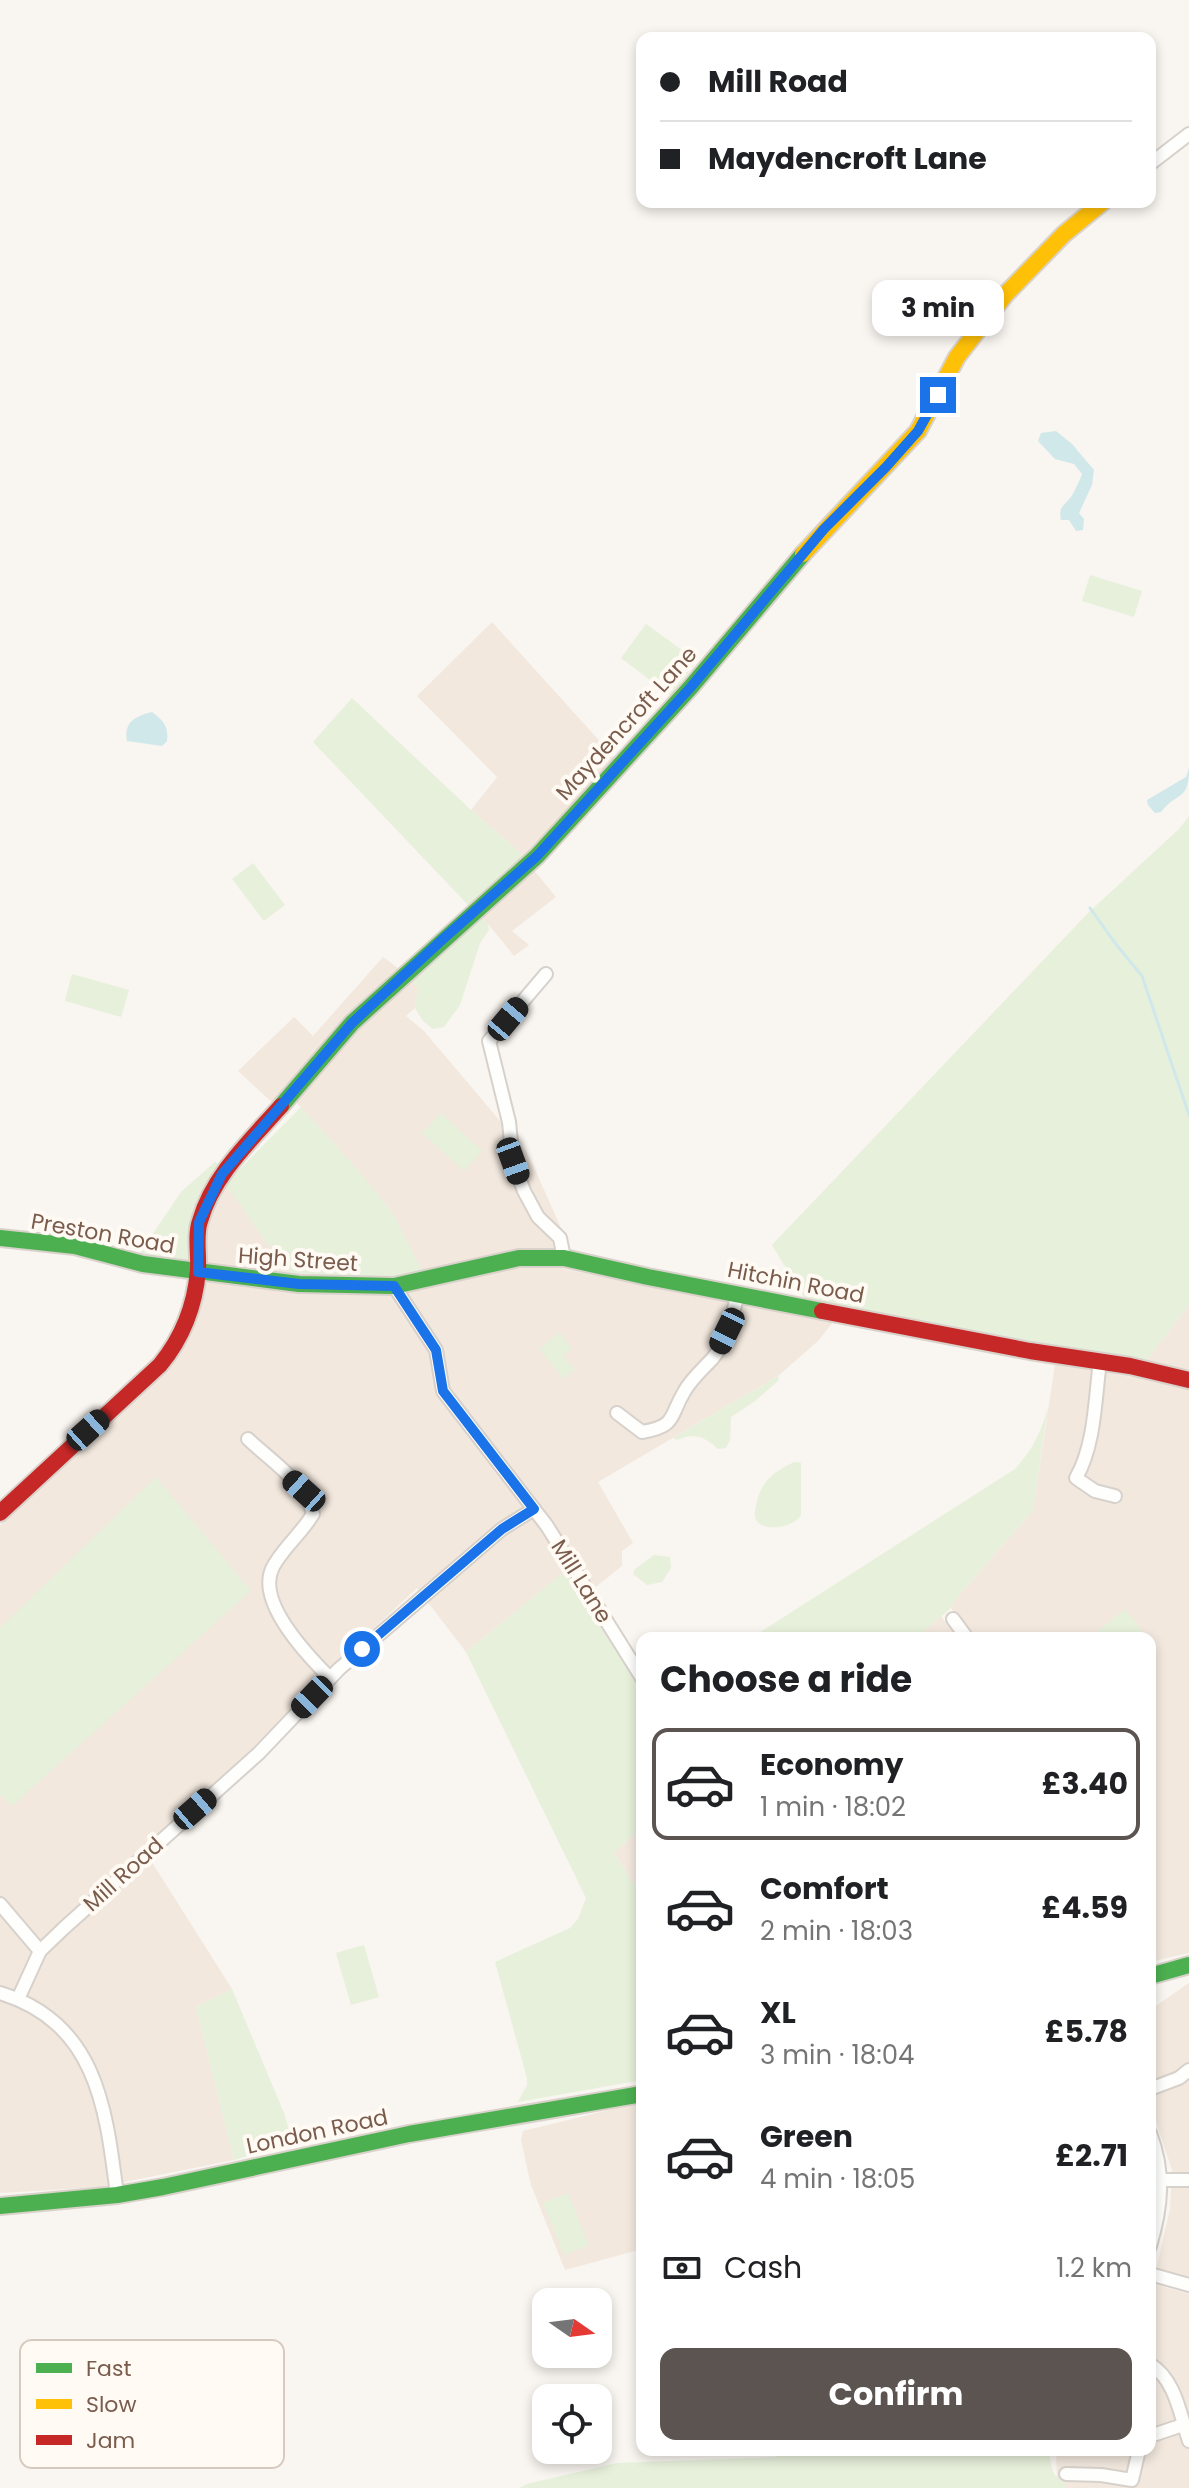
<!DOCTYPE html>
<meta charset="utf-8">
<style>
:root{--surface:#fff;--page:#f2f2f2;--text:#202124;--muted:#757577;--line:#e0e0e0;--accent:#5c5450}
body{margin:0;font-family:Poppins,sans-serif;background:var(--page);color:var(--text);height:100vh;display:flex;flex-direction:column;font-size:30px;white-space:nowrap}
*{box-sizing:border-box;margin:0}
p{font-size:26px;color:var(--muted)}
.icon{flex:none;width:44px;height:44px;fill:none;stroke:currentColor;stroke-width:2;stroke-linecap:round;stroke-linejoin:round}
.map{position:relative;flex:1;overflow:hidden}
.sheet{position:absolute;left:636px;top:1632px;width:520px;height:824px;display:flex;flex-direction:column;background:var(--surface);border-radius:16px;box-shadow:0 4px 12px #0003}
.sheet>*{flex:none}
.banner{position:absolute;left:636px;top:32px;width:520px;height:176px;border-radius:16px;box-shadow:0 4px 12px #0003;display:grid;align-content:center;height:176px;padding:0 24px;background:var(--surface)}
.needle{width:52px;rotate:104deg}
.fabs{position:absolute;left:532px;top:2288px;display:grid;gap:16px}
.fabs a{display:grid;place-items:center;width:80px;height:80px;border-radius:16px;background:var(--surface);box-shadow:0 4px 12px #0003;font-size:40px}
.end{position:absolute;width:36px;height:36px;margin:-18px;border:10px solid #1a73e8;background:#fff;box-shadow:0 0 0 4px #fff}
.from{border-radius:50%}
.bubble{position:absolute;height:56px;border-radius:16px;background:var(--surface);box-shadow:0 4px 12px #0003;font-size:26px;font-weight:700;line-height:56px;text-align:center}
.car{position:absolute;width:24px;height:48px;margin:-24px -12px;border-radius:10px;box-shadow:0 0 6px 2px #0007;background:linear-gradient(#222 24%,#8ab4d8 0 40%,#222 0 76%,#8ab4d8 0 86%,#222 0)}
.banner b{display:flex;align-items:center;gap:28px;height:76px;font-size:30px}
.banner b+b{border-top:2px solid var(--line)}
.banner i{width:20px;height:20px;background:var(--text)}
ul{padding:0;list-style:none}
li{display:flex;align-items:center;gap:24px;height:112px;margin:0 16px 12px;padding:0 8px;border:4px solid transparent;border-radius:16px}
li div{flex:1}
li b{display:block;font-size:30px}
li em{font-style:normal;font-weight:700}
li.active{border-color:var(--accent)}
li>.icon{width:72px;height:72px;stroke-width:1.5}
h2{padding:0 24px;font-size:36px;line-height:96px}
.pay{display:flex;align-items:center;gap:20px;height:88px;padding:0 24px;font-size:30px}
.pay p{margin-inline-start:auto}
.primary-button{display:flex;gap:16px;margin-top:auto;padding:16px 24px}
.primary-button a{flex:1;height:92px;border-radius:16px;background:var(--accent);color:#fff;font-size:32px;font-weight:700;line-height:92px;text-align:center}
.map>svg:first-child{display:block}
.residential{fill:#f2e8de}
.green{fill:#e7f0db}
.water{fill:#d0e8ea}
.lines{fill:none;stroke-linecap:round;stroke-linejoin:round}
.stream{stroke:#d0e8ea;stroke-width:3}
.street-casing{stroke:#d7d1cb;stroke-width:16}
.fast-casing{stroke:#d9d2cb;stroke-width:20}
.slow-casing{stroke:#d9d2cb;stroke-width:20}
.jam-casing{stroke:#d9d2cb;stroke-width:20}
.street{stroke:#fefefd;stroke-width:12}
.fast{stroke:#4caf50;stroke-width:16}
.slow{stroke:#ffc107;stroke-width:16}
.jam{stroke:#c62828;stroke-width:16}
.route{stroke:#1a73e8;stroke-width:10}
.labels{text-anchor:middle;stroke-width:8;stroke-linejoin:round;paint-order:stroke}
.street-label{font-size:22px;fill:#7a5c4d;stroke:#fffaf3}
.key{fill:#fffaf3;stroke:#d7cbc1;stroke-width:2}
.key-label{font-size:22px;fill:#7a5c4d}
</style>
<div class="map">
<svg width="1189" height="2488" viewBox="0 0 1189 2488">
<rect width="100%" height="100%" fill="#f9f5f0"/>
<g class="residential">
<polygon points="492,622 615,758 557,824 525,857 471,810 497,777 417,696"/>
<polygon points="532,868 556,897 512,931 529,945 514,956 488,924 479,917"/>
<polygon points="383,957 409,976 418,988 415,1008 406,1016 424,1031 528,1154 565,1237 563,1269 834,1321 818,1341 778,1376 598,1482 633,1543 622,1551 622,1566 583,1597 567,1570 466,1652 417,1588 318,1680 272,1730 143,1848 232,1989 196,2007 234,2160 99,2187 0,2193 0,1525 186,1334 209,1209 227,1184 289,1266 291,1273 394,1277 422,1272 392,1212 301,1107 288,1094 277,1107 238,1071 294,1017 313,1036"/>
<polygon points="1189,1305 1189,1373 1146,1361"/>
<polygon points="1055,1364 1189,1387 1189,1953 1150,1962 1150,1638 974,1638 951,1608 954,1601 1033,1510"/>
<polygon points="941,1616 957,1638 916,1638"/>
<polygon points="642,1827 642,1897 614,1853"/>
<polygon points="1189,1983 1189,2278 1160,2270 1157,2266 1170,2209 1172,2170 1150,2103 1150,2010"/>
<polygon points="642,2102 642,2249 565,2270 531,2185 521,2140 523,2131"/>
<polygon points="1150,2283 1189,2294 1189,2488 1066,2488 1065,2483 1057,2480 1056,2450 1150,2450"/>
</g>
<g class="green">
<polygon points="1090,575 1142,591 1134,617 1082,601"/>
<polygon points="646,624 697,661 671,696 621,658"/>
<polygon points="352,698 471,810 525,857 470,907 313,742"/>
<polygon points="1189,816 1189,1305 1146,1361 1035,1348 808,1304 772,1245 1089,912 1179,829"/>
<polygon points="253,863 285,905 264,921 232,879"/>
<polygon points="479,917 488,924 489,930 480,943 460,1005 444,1027 433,1029 423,1021 415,1008 418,988 409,976"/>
<polygon points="72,974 129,990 121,1017 65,1001"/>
<path d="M301,1107L358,1170L392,1212L423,1272L394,1277L290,1273C287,1258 271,1250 263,1238C249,1219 242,1205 226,1186L230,1179Z"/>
<polygon points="441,1113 482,1151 464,1171 422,1133"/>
<polygon points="215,1162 223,1167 194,1266 138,1256 181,1192"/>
<polygon points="559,1332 572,1348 563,1356 575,1369 564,1379 539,1349"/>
<path d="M778,1376L779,1380L755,1401L731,1417L730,1440L726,1448L718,1449C704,1436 695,1432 677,1440L673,1438Z"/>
<path d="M1048,1406L1033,1510L954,1601L951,1608L916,1638H751L1015,1469C1033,1449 1042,1431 1048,1406Z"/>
<path d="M794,1462L801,1463V1515C794,1527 765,1533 756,1520C753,1514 756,1507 757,1502C762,1479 775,1472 794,1462Z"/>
<polygon points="156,1477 251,1591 12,1806 0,1794 0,1628"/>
<polygon points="654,1555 670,1557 671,1568 662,1582 647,1585 633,1574 635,1569"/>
<polygon points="568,1569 642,1689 642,1827 614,1853 642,1897 642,2080 518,2102 527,2085 527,2078 495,1962 570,1928 578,1919 586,1898 466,1652"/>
<polygon points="1125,1609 1142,1630 1132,1638 1089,1638"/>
<polygon points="364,1945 379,1997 351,2005 336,1953"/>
<polygon points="232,1989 284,2113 293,2143 234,2160 196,2007"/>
<polygon points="568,2193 589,2245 564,2255 543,2203"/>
<path d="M792,2450H1049C1051,2465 1051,2477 1066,2483V2488H519L527,2484L617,2463L775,2457Z"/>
</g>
<g class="water">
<path d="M1056,431L1072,444L1094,470L1092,485L1079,513L1084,519L1083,530L1076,531L1069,520H1061C1058,507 1064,506 1071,497C1073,495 1081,478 1082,474L1074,464L1055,459L1038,441L1041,433Z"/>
<path d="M152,712C163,720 169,727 167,741L162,746L127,741C123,722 136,716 152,712Z"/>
<path d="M1189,768C1189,802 1178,790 1161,812L1155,813L1148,805L1147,800L1186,777Z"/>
</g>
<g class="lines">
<polyline class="stream" points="1090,908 1115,943 1142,976 1189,1115"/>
<g class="street-casing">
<g id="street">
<polyline points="1150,164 1189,134"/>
<polyline points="546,974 489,1041 509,1122 513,1161 524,1191 538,1217 560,1238 564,1258"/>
<polyline points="394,1286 436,1350 443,1391 547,1526 642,1678"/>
<path d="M1100,1361C1095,1399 1095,1445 1076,1478L1095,1491L1115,1496"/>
<path d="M617,1413L642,1432C677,1426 669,1417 684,1392C691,1379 703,1369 713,1358C727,1341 732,1315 738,1294"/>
<path d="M248,1439C271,1461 305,1482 313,1514C302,1533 280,1551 272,1569C257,1603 308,1656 330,1678"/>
<polyline points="953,1619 967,1638"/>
<polyline points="0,1904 40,1951"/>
<path d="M0,1993C97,2023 106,2108 117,2195"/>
<polyline points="18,1999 40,1951 64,1928 259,1753 339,1669 502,1529 534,1509"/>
<polyline points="1150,2089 1179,2078 1189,2070"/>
<path d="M1150,2133C1165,2172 1162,2206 1150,2246"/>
<polyline points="1161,2180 1189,2180"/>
<polyline points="1150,2274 1189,2285"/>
<path d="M1150,2364C1176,2380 1180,2415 1189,2441"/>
<polyline points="1150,2436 1183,2425"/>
<polyline points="1066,2474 1101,2475 1132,2480 1139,2450"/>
</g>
</g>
<g class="fast-casing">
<g id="fast">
<polyline points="281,1106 352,1023 537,856 690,688 803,554"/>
<polyline points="0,1238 75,1246 143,1264 299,1284 394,1286 519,1258 564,1258 648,1277 822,1311"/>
<polyline points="1150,1976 1189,1965"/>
<polyline points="0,2206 117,2195 163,2187 409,2134 642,2094"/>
</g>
</g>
<g class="slow-casing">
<polyline id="slow" points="803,554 918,431 957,357 1005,295 1064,234 1103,202"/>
</g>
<g class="jam-casing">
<g id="jam">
<polyline points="822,1311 1030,1351 1130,1366 1189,1380"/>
<path d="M0,1513L160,1365C183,1337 195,1306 198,1270C199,1254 195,1235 200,1221C213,1175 251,1140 281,1106"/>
</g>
</g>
<use href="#street" class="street"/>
<use href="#fast" class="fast"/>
<use href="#slow" class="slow"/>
<use href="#jam" class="jam"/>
</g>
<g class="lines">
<polyline class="route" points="362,1649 502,1529 534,1509 443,1391 436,1350 394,1286 299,1284 198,1272 199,1222 222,1174 352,1023 443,939 537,856 690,688 824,529 886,467 918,431 938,395"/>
</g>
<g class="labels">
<g class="street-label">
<text transform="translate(626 723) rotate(-48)" y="8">Maydencroft Lane</text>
<text transform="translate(103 1233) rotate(10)" y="8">Preston Road</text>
<text transform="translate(298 1259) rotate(4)" y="8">High Street</text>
<text transform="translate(796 1282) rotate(11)" y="8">Hitchin Road</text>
<text transform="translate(582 1581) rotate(58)" y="8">Mill Lane</text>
<text transform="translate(123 1874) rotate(-42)" y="8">Mill Road</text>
<text transform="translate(317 2131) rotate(-12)" y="8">London Road</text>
</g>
</g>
<rect x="20" y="2340" width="264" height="128" rx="12" class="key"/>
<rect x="36" y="2363" width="36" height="10" fill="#4caf50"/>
<rect x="36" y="2399" width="36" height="10" fill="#ffc107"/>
<rect x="36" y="2435" width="36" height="10" fill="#c62828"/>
<g class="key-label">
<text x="86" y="2376">Fast</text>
<text x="86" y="2412">Slow</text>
<text x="86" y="2448">Jam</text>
</g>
</svg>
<div class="fabs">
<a><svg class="needle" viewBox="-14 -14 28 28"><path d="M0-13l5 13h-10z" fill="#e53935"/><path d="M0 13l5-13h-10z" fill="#757577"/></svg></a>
<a><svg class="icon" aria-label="locate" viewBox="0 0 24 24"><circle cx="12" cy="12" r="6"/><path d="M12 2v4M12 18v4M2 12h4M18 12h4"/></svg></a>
</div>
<i class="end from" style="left:362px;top:1649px"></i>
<i class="end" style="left:938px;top:395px"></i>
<div class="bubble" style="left:872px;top:280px;width:132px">3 min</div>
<i class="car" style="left:508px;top:1019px;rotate:40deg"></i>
<i class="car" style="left:513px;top:1161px;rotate:160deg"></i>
<i class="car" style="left:727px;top:1331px;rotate:206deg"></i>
<i class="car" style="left:88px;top:1430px;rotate:48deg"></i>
<i class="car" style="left:304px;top:1491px;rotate:312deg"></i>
<i class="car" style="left:312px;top:1697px;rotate:224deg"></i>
<i class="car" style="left:195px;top:1809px;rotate:49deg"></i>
<div class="banner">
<b><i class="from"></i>Mill Road</b>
<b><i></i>Maydencroft Lane</b>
</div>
<section class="sheet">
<h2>Choose a ride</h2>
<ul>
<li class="active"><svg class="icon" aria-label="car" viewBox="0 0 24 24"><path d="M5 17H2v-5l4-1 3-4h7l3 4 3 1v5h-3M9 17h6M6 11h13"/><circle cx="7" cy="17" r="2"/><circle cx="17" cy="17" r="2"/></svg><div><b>Economy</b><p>1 min · 18:02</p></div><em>£3.40</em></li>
<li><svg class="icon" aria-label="car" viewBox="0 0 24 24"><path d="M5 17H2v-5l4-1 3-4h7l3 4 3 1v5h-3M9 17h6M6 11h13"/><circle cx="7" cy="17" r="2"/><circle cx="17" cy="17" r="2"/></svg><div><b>Comfort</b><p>2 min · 18:03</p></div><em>£4.59</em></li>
<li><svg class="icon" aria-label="car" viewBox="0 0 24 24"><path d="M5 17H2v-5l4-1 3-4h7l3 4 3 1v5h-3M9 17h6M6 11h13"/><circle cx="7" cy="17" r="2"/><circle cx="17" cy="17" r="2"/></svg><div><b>XL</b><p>3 min · 18:04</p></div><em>£5.78</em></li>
<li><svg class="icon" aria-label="car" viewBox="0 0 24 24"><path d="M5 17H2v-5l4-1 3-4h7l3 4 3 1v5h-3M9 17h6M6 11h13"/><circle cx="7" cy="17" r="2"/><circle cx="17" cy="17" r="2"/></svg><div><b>Green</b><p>4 min · 18:05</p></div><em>£2.71</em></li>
</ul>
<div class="pay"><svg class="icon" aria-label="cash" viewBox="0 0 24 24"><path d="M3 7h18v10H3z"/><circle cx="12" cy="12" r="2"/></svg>Cash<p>1.2 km</p></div>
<div class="primary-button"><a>Confirm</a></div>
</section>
</div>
